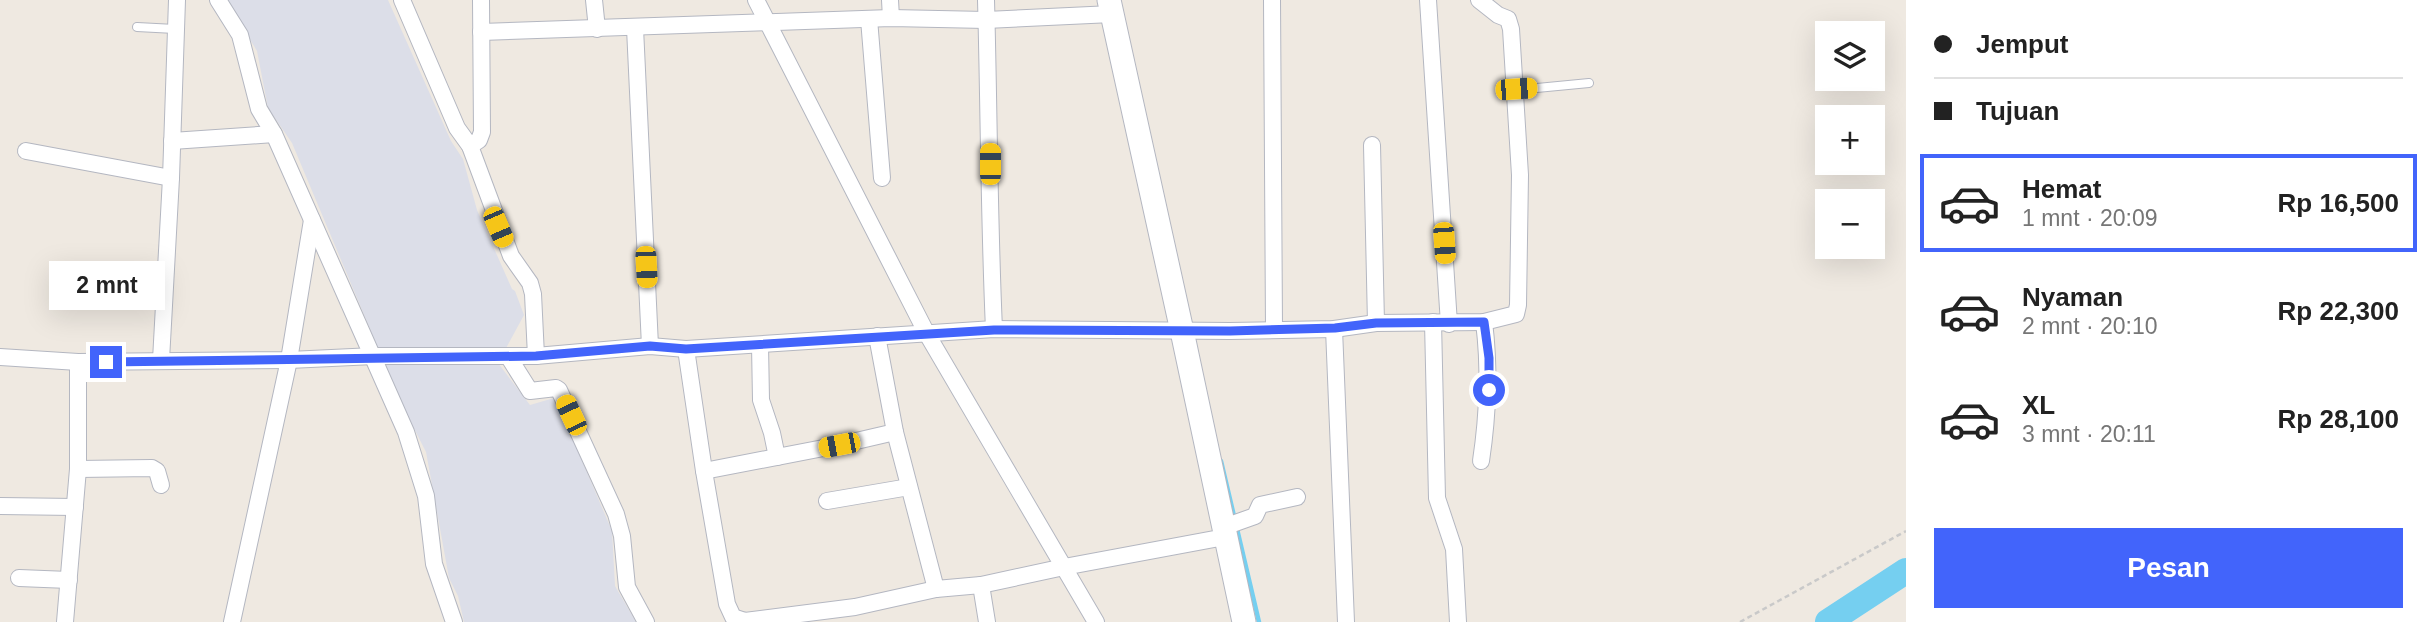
<!DOCTYPE html>
<html lang="id">
<meta charset="utf-8">
<style>
:root{--surface:#fff;--page:#f6f6f6;--text:#222;--muted:#767676;--line:#e0e0e0;--accent:#4264fb}
body{margin:0;font-family:Helvetica,sans-serif;background:var(--page);color:var(--text);height:100vh;display:flex;flex-direction:column;font-size:26px;white-space:nowrap}
*{box-sizing:border-box;margin:0}
p{font-size:23px;color:var(--muted)}
.icon{flex:none;width:38px;height:38px;fill:none;stroke:currentColor;stroke-width:2;stroke-linecap:round;stroke-linejoin:round}
.map{position:relative;flex:1;overflow:hidden}
.panel{display:flex;flex-direction:column;background:var(--surface);width:525px}
.panel>*{flex:none}
.top-card{display:grid;align-content:center;height:154px;padding:0 28px;background:var(--surface)}
.fabs{position:absolute;left:1815px;top:21px;display:grid;gap:14px}
.fabs a{display:grid;place-items:center;width:70px;height:70px;border-radius:0px;background:var(--surface);box-shadow:0 7px 28px #0002;font-size:35px}
.end{position:absolute;width:32px;height:32px;margin:-16px;border:9px solid #4264fb;background:#fff;box-shadow:0 0 0 4px #fff}
.from{border-radius:50%}
.bubble{position:absolute;height:49px;border-radius:0px;background:var(--surface);box-shadow:0 7px 28px #0002;font-size:23px;font-weight:700;line-height:49px;text-align:center}
.car{position:absolute;width:21px;height:42px;margin:-21px -10px;border-radius:9px;box-shadow:0 0 5px 2px #0007;background:linear-gradient(#f5c518 24%,#345 0 40%,#f5c518 0 76%,#345 0 86%,#f5c518 0)}
.top-card b{display:flex;align-items:center;gap:24px;height:66px;font-size:26px}
.top-card b+b{border-top:2px solid var(--line)}
.top-card i{width:18px;height:18px;background:var(--text)}
ul{padding:0;list-style:none}
li{display:flex;align-items:center;gap:21px;height:98px;margin:0 14px 10px;padding:0 14px;border:4px solid transparent;border-radius:0px}
li div{flex:1}
li b{display:block;font-size:26px}
li em{font-style:normal;font-weight:700}
li.on{border-color:var(--accent)}
li>.icon{width:63px;height:63px;stroke-width:1.5}
.cta{display:flex;gap:14px;margin-top:auto;padding:14px 28px}
.cta a{flex:1;height:80px;border-radius:0px;background:var(--accent);color:#fff;font-size:28px;font-weight:700;line-height:80px;text-align:center}
main{display:flex;flex:1;min-height:0}
.map>svg:first-child{display:block}
.airport{fill:#dcdee8}
.lines{fill:none;stroke-linecap:round;stroke-linejoin:round}
.stream{stroke:#75cff0;stroke-width:4.5}
.river{stroke:#75cff0;stroke-width:26}
.lane-casing{stroke:#b4b7c1;stroke-width:10}
.street-casing{stroke:#b4b7c1;stroke-width:18}
.secondary-casing{stroke:#b4b7c1;stroke-width:25}
.path{stroke:#c9c9c9;stroke-width:2.5;stroke-dasharray:5 3.5;stroke-linecap:butt}
.lane{stroke:#fff;stroke-width:8}
.street{stroke:#fff;stroke-width:16}
.secondary{stroke:#fff;stroke-width:23}
.route{stroke:#4264fb;stroke-width:9}
</style>
<main>
<div class="map">
<svg width="1906" height="622" viewBox="0 0 1906 622">
<rect width="100%" height="100%" fill="#efe9e1"/>
<polygon class="airport" points="226,0 388,0 451,141 463,159 477,210 512,289 515,291 524,315 498,363 530,405 554,398 557,402 612,531 615,586 636,622 464,622 458,596 449,578 426,452 401,403 292,143 268,108 257,51"/>
<g class="lines">
<polyline class="stream" points="1221,461 1259,622"/>
<polyline class="river" points="1828,622 1906,571"/>
<g class="lane-casing">
<g id="lane">
<polyline points="137,27 175,29"/>
<polyline points="1516,90 1589,83"/>
</g>
</g>
<g class="street-casing">
<g id="street">
<polyline points="218,0 240,35 259,109 274,134 406,432 426,496 434,564 454,622"/>
<polyline points="402,0 457,128 470,146 511,256 530,283 533,294 536,356"/>
<polyline points="594,0 597,29"/>
<polyline points="756,0 927,334 1096,622"/>
<polyline points="890,0 891,18"/>
<path d="M986,0C989,110 989,220 994,329"/>
<polyline points="1272,0 1274,329"/>
<polyline points="1428,0 1449,324"/>
<polyline points="869,19 882,178"/>
<polyline points="635,28 650,346"/>
<polyline points="481,32 891,18 986,20 1112,14"/>
<polyline points="172,141 274,134"/>
<polyline points="1372,145 1376,323"/>
<polyline points="470,146 479,140 482,132 481,0"/>
<polyline points="26,151 171,178"/>
<polyline points="1433,322 1437,498 1454,549 1458,622"/>
<polyline points="1334,329 1346,622"/>
<polyline points="877,336 895,432 936,589"/>
<polyline points="760,345 761,400 772,433 777,457"/>
<polyline points="686,349 704,471 727,604 733,617 745,621 855,607 936,589 981,585 1064,567 1225,537"/>
<polyline points="508,356 530,391 556,388 559,390 616,514 622,536 627,587 646,622"/>
<polyline points="0,357 78,362 289,360 374,356 536,356 650,346 686,349 994,329 1230,331 1334,329 1376,323 1484,322 1516,314 1518,305 1520,175 1511,29 1508,19 1498,15 1479,0"/>
<polyline points="161,360 171,178 177,0"/>
<path d="M1481,461C1488,414 1490,369 1484,322"/>
<polyline points="78,469 152,468 157,471 161,485"/>
<polyline points="704,471 839,445 895,432"/>
<polyline points="827,501 909,487"/>
<polyline points="0,506 75,507"/>
<polyline points="1224,527 1255,516 1260,505 1297,497"/>
<polyline points="19,578 69,580"/>
<polyline points="981,585 987,622"/>
<polyline points="65,622 78,469 78,362"/>
<polyline points="232,622 289,360 312,220"/>
</g>
</g>
<g class="secondary-casing">
<polyline id="secondary" points="1109,0 1182,331 1244,622"/>
</g>
<polyline class="path" points="1740,622 1906,531"/>
<use href="#lane" class="lane"/>
<use href="#street" class="street"/>
<use href="#secondary" class="secondary"/>
</g>
<g class="lines">
<polyline class="route" points="106,362 536,356 650,346 686,349 994,330 1230,331 1335,328 1376,323 1484,322 1489,358 1489,390"/>
</g>
</svg>
<div class="fabs">
<a><svg class="icon" aria-label="layers" viewBox="0 0 24 24"><path d="M12 4l9 5-9 5-9-5zM3 14l9 5 9-5"/></svg></a>
<a>+</a>
<a>−</a>
</div>
<i class="end from" style="left:1489px;top:390px"></i>
<i class="end" style="left:106px;top:362px"></i>
<div class="bubble" style="left:49px;top:261px;width:116px">2 mnt</div>
<i class="car" style="left:1516px;top:89px;rotate:86deg"></i>
<i class="car" style="left:990px;top:164px;rotate:0deg"></i>
<i class="car" style="left:498px;top:227px;rotate:157deg"></i>
<i class="car" style="left:1444px;top:243px;rotate:176deg"></i>
<i class="car" style="left:646px;top:267px;rotate:177deg"></i>
<i class="car" style="left:571px;top:415px;rotate:335deg"></i>
<i class="car" style="left:839px;top:445px;rotate:259deg"></i>
</div>
<section class="panel">
<div class="top-card">
<b><i class="from"></i>Jemput</b>
<b><i></i>Tujuan</b>
</div>
<ul>
<li class="on"><svg class="icon" aria-label="car" viewBox="0 0 24 24"><path d="M5 17H2v-5l4-1 3-4h7l3 4 3 1v5h-3M9 17h6M6 11h13"/><circle cx="7" cy="17" r="2"/><circle cx="17" cy="17" r="2"/></svg><div><b>Hemat</b><p>1 mnt · 20:09</p></div><em>Rp 16,500</em></li>
<li><svg class="icon" aria-label="car" viewBox="0 0 24 24"><path d="M5 17H2v-5l4-1 3-4h7l3 4 3 1v5h-3M9 17h6M6 11h13"/><circle cx="7" cy="17" r="2"/><circle cx="17" cy="17" r="2"/></svg><div><b>Nyaman</b><p>2 mnt · 20:10</p></div><em>Rp 22,300</em></li>
<li><svg class="icon" aria-label="car" viewBox="0 0 24 24"><path d="M5 17H2v-5l4-1 3-4h7l3 4 3 1v5h-3M9 17h6M6 11h13"/><circle cx="7" cy="17" r="2"/><circle cx="17" cy="17" r="2"/></svg><div><b>XL</b><p>3 mnt · 20:11</p></div><em>Rp 28,100</em></li>
</ul>
<div class="cta"><a>Pesan</a></div>
</section>
</main>
